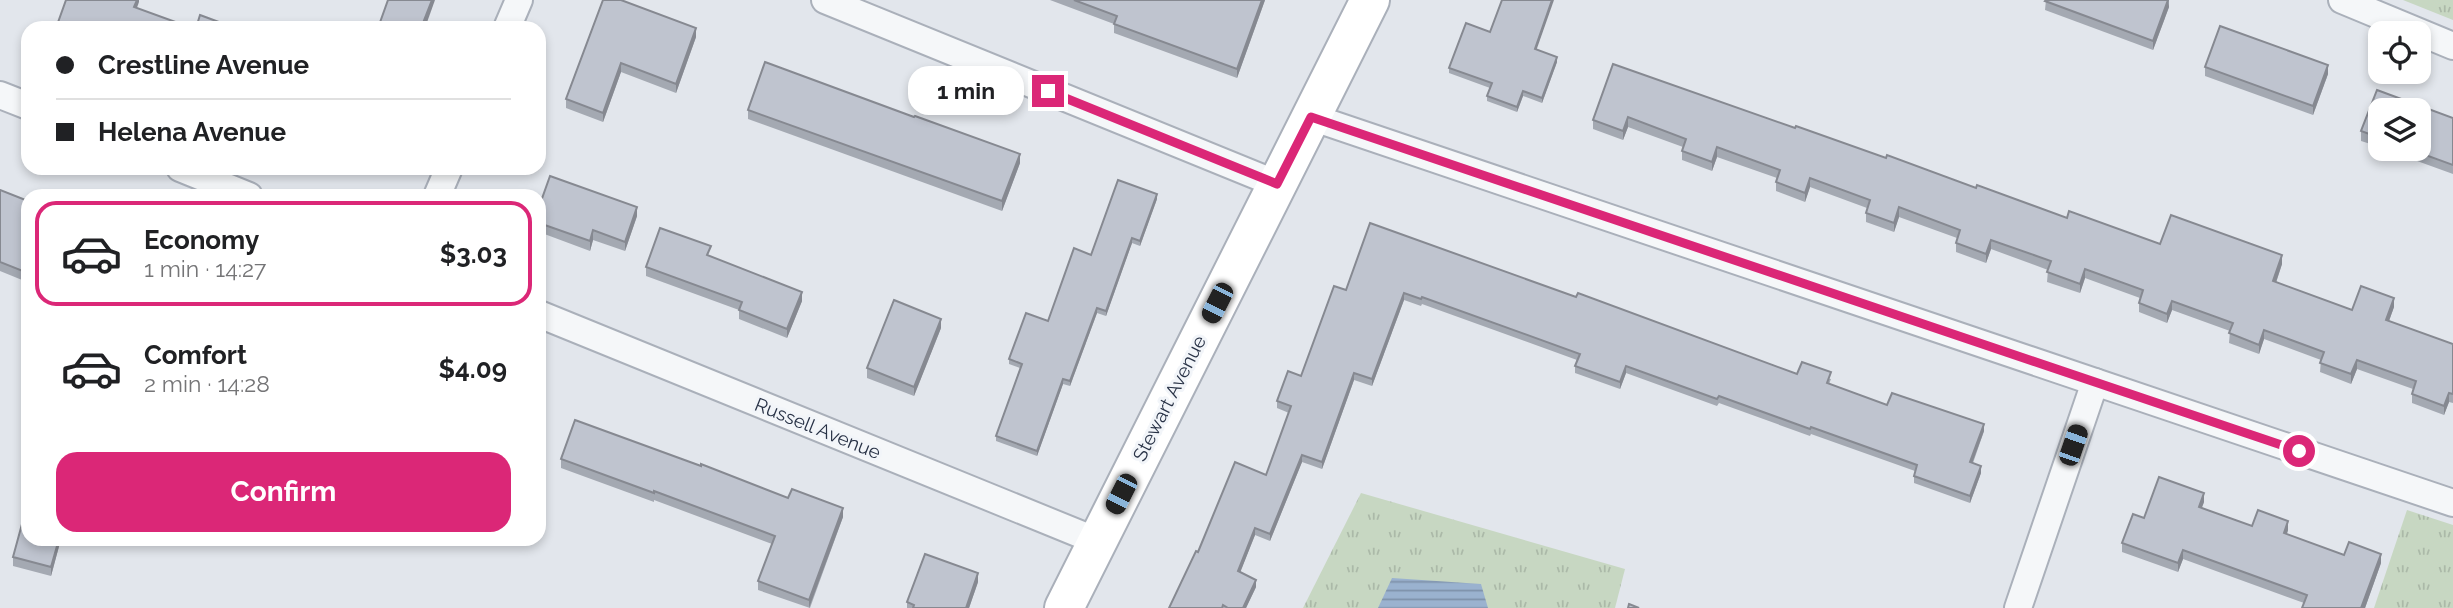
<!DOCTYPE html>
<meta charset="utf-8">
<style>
:root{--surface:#fff;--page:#f2f2f2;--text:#202124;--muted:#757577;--line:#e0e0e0;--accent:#db2777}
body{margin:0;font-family:Raleway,sans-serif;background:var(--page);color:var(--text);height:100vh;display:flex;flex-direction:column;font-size:26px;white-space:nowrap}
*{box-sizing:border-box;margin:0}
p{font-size:23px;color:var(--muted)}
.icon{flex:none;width:38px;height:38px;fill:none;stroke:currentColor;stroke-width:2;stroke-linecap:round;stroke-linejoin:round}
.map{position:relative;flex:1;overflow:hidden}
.drawer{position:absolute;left:21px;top:189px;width:525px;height:357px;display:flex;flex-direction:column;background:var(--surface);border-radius:21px;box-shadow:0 4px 10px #0003}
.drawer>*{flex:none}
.guide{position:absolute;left:21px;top:21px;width:525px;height:154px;border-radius:21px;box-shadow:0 4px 10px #0003;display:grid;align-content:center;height:154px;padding:0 35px;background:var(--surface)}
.fabs{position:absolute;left:2368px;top:21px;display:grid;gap:14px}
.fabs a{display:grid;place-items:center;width:63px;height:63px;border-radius:14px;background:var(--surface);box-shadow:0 4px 10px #0003;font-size:35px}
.end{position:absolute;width:32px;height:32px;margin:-16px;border:9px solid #db2777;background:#fff;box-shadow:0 0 0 4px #fff}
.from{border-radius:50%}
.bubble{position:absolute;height:49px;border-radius:21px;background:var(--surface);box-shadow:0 4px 10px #0003;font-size:23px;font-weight:700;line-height:49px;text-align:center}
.car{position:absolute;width:21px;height:42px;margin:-21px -10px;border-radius:9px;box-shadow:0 0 5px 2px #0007;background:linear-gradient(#222 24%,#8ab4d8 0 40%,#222 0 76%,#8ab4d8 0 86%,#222 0)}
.guide b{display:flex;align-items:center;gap:24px;height:66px;font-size:26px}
.guide b+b{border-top:2px solid var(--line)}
.guide i{width:18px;height:18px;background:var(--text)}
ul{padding:12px 0 0;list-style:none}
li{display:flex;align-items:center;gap:21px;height:105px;margin:0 14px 10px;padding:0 21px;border:4px solid transparent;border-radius:21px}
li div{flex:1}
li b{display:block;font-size:26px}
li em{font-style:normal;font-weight:700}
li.selected{border-color:var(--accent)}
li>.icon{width:63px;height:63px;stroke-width:1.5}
.primary-button{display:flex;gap:14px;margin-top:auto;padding:14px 35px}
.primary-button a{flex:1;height:80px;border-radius:21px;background:var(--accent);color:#fff;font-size:28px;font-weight:700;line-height:80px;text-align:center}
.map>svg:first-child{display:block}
.grass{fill:url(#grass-tufts)}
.water{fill:url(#water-rules)}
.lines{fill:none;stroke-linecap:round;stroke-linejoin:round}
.minor-casing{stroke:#aab0ba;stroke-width:30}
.secondary-casing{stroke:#aab0ba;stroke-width:42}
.minor{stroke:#f5f7f9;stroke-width:26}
.secondary{stroke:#fff;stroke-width:38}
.wall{fill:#a4a9b2}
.shaded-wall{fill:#868991}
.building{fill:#bfc4cf;stroke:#868991;stroke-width:2}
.route{stroke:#db2777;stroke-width:9}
.labels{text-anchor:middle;stroke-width:6;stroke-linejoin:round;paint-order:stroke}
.street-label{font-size:19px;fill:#283246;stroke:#f2f5f9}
</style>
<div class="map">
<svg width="2453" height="608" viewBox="0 0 2453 608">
<defs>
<pattern id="grass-tufts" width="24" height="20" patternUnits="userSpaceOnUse" patternTransform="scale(1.75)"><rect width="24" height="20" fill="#c7d7c2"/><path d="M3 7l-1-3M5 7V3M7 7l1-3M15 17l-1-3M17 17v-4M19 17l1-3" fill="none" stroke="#abb9a8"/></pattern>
<pattern id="water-rules" width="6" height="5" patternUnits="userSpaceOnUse" patternTransform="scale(1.75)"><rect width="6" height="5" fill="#9ab2cf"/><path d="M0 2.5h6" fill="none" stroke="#7e91aa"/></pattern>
</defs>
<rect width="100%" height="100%" fill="#e2e6ec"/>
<g class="grass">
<polygon points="2403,0 2453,0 2453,20"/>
<polygon points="1361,493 1625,569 1615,608 1303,608"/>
<polygon points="2407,510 2453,525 2453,608 2374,608"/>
</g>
<polygon class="water" points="1392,578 1481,584 1488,608 1378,608"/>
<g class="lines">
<g class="minor-casing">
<g id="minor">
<polyline points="825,0 1277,184"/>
<polyline points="2342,0 2453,46"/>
<polyline points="507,28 519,0"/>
<polyline points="0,95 28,106"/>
<polyline points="1311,117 2453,503"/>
<polyline points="180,168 249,196"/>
<polyline points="437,196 449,168"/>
<polyline points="539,314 1097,541"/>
<polyline points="2018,608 2095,382"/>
</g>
</g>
<g class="secondary-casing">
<polyline id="secondary" points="1064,608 1370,0"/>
</g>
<use href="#minor" class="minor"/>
<use href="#secondary" class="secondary"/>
</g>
<g class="wall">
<polygon points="603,0 696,37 676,93 621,72 603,122 566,108 566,99"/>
<polygon points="1050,0 1265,0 1237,78 1114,33 1114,24"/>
<polygon points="2046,0 2169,0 2169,7 2153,50 2045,10"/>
<polygon points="1490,32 1536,49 1557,62 1542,103 1523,96 1517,112 1487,101 1487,96 1490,88 1449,73 1449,68"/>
<polygon points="1613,64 1795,128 2067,218 2160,244 2282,264 2276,283 2352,310 2394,307 2389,321 2453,344 2453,403 2449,402 2444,415 2412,403 2412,394 2413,389 2357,369 2351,384 2320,372 2321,360 2264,339 2259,354 2229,343 2230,331 2172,310 2167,323 2139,312 2139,303 2140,298 2085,278 2080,293 2047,282 2048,270 1991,249 1986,263 1956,252 1956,243 1957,238 1899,217 1894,232 1866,222 1866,213 1867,208 1810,187 1805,202 1776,191 1776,182 1777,178 1717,157 1712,171 1682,160 1682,151 1683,147 1628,127 1623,140 1593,129 1593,120"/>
<polygon points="2205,67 2328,74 2313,115 2205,76"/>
<polygon points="2377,90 2453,118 2453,174 2384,149 2418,149 2418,110 2380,110 2380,147 2361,141 2361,131"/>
<polygon points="748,110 1020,163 1002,211 748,119"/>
<polygon points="0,190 28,201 28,286 27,285 27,282 0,271"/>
<polygon points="1157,199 1140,246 1132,243 1106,316 1097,313 1070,386 1063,384 1037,456 996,441 996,436 1020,368 1009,364 1009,359 1048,321 1091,255"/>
<polygon points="539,207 637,216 625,251 593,240 590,251 539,232"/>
<polygon points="710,256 802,301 787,338 739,319 739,310 646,276 646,267"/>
<polygon points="1346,290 1576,297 1797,374 1831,379 1829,384 1887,405 1984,431 1973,463 1981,473 1970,503 1914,483 1914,476 1915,471 1811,434 1810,436 1719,403 1717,406 1626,373 1620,389 1575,373 1575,366 1577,360 1422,304 1421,306 1404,300 1372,386 1354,380 1322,469 1302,462 1270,541 1255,535 1240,572 1256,587 1246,608 1169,608 1198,552 1266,475 1289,413 1277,408 1277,401 1301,376"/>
<polygon points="941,328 914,396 867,378 867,368"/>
<polygon points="561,459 788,498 843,517 810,608 758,590 758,581 772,544 654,500 654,502 561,468"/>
<polygon points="2204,502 2201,508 2252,526 2288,530 2287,534 2344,555 2381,563 2365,608 2302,608 2304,603 2183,559 2178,572 2122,552 2122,543 2144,518"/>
<polygon points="28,539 61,539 51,576 13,566 13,557"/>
<polygon points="978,582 969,608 907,608 907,602"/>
</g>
<g class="shaded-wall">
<polygon points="137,0 139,0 139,2 134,16 134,7"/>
<polygon points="432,0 435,0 425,28 421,28"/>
<polygon points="1262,0 1265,0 1237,78 1237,69"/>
<polygon points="1552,0 1554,0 1535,54 1535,49"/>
<polygon points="2168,0 2169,7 2153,50 2153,41"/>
<polygon points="696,28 696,37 676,93 676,84"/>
<polygon points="1557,57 1557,62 1542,103 1542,98"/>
<polygon points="621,63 621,72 603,122 603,113"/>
<polygon points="2328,65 2328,74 2313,115 2313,106"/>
<polygon points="1523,91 1523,96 1517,112 1517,107"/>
<polygon points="1628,117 1628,127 1623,140 1623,131"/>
<polygon points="1717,147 1717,157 1712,171 1712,162"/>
<polygon points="1020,154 1020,163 1002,211 1002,201"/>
<polygon points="1810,178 1810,187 1805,202 1805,193"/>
<polygon points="1157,194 1157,199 1140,246 1140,241"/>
<polygon points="637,207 637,216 625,251 625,242"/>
<polygon points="1899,207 1899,217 1894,232 1894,223"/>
<polygon points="593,230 593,240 590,251 590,241"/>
<polygon points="1132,238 1132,243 1106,316 1106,311"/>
<polygon points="1991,240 1991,249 1986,263 1986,254"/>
<polygon points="2282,255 2282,264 2273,291 2273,281"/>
<polygon points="2085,269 2085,278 2080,293 2080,284"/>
<polygon points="802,292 802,301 787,338 787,329"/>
<polygon points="1404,293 1404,300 1372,386 1372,379"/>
<polygon points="2394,298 2394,307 2386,329 2386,320"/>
<polygon points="2172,301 2172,310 2167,323 2167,314"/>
<polygon points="1097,308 1097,313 1070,386 1070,381"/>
<polygon points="941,319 941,328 914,396 914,387"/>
<polygon points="2264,330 2264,339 2259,354 2259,345"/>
<polygon points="2357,360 2357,369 2351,384 2351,374"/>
<polygon points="1626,366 1626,373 1620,389 1620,382"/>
<polygon points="1354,373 1354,380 1322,469 1322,462"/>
<polygon points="1063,379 1063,384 1037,456 1037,451"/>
<polygon points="2449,393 2449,402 2444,415 2444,406"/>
<polygon points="1984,424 1984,431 1970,469 1970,462"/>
<polygon points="1302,455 1302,462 1270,541 1270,534"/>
<polygon points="1981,466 1981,473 1970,503 1970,496"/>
<polygon points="2204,493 2204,502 2199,516 2199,507"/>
<polygon points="843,508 843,517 809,608 809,600"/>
<polygon points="2288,521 2288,530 2284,542 2284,533"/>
<polygon points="1255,528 1255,535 1238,578 1238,571"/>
<polygon points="59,539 61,539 51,576 51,567"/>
<polygon points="2183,550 2183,559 2178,572 2178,563"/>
<polygon points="2381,554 2381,563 2365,608 2361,608"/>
<polygon points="978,573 978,582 969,608 966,608"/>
<polygon points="1256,580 1256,587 1246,608 1243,608"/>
</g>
<g class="building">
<polygon points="66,0 137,0 134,7 192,28 56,28"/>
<polygon points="388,0 432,0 421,28 378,28"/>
<polygon points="603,0 621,0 696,28 676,84 621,63 603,113 566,99"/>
<polygon points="1074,0 1262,0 1237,69 1114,24 1117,16"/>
<polygon points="1502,0 1552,0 1535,49 1557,57 1542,98 1523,91 1517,107 1487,96 1492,83 1449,68 1466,23 1490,32"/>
<polygon points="2046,0 2168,0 2153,41 2045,1"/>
<polygon points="200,15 235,28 196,28"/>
<polygon points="2220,26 2328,65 2313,106 2205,67"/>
<polygon points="765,62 914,117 915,116 1020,154 1002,201 748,110"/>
<polygon points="1613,64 1795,128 1796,126 1886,158 1887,155 1976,188 1977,185 2067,218 2069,211 2160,244 2171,215 2282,255 2273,281 2352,310 2361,286 2394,298 2386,320 2453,344 2453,394 2449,393 2444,406 2412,394 2416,381 2357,360 2351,374 2320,363 2324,352 2264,330 2259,345 2229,333 2233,323 2172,301 2167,314 2139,303 2143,290 2085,269 2080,284 2047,272 2051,261 1991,240 1986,254 1956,243 1960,230 1899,207 1894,223 1866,213 1870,200 1810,178 1805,193 1776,182 1780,170 1717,147 1712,162 1682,151 1686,139 1628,117 1623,131 1593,120"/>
<polygon points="2377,90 2453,118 2453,165 2409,149 2418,149 2418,110 2380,110 2380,138 2361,131"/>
<polygon points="550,176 637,207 625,242 593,230 590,241 539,223 539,207"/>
<polygon points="1118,180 1157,194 1140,241 1132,238 1106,311 1097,308 1070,381 1063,379 1037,451 996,436 1022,364 1009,359 1026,313 1048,321 1074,248 1091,255"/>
<polygon points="0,190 28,201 28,277 27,276 28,273 0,262"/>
<polygon points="1370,223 1576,297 1578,293 1797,374 1802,362 1831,372 1827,383 1887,405 1892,393 1984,424 1970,462 1981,466 1970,496 1914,476 1917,465 1811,427 1810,429 1719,396 1717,399 1626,366 1620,382 1575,366 1580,354 1422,297 1421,299 1404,293 1372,379 1354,373 1322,462 1302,455 1270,534 1255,528 1238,571 1256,580 1243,608 1228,608 1223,605 1222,608 1169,608 1196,551 1198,552 1235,462 1266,475 1291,406 1277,401 1288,371 1301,376 1334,286 1346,290"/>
<polygon points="660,228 711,246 707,255 802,292 787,329 739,310 742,302 646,267"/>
<polygon points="894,300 941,319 914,387 867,368"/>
<polygon points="575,420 701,466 701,464 788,498 792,489 843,508 809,600 758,581 775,536 654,491 654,493 561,459"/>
<polygon points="2159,477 2204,493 2199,507 2252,526 2258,510 2288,521 2284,533 2344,555 2349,542 2381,554 2361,608 2302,608 2307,595 2183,550 2178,563 2122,543 2133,514 2144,518"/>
<polygon points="25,513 28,514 28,539 59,539 51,567 13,557"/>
<polygon points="925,554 978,573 966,608 913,608 914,605 907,602"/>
<polygon points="1629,604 1639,608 1628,608"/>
</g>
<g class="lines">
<polyline class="route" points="1048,91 1277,184 1311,117 2299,451"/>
</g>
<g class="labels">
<g class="street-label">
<text transform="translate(1169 398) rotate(-63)" y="7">Stewart Avenue</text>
<text transform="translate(818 428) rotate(22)" y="7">Russell Avenue</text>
</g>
</g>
</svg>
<div class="fabs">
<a><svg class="icon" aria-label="locate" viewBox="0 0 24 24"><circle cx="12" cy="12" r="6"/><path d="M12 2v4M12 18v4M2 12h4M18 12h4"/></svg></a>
<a><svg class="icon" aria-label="layers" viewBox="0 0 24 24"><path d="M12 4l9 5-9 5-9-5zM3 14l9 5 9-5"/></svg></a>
</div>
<i class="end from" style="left:2299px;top:451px"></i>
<i class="end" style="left:1048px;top:91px"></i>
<div class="bubble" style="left:908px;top:66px;width:116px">1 min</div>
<i class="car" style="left:1217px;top:303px;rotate:207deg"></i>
<i class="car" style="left:2073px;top:445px;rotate:19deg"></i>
<i class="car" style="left:1121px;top:494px;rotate:207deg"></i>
<div class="guide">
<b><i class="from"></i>Crestline Avenue</b>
<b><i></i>Helena Avenue</b>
</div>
<section class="drawer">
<ul>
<li class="selected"><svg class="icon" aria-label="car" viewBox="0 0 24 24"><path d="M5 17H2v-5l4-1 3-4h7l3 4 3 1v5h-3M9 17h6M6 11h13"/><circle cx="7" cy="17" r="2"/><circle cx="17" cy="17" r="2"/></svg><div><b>Economy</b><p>1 min · 14:27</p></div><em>$3.03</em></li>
<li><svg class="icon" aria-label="car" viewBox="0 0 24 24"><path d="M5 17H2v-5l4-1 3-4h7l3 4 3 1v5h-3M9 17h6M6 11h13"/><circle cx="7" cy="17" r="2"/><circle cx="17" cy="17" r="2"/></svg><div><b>Comfort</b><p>2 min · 14:28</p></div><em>$4.09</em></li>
</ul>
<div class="primary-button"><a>Confirm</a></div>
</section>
</div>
